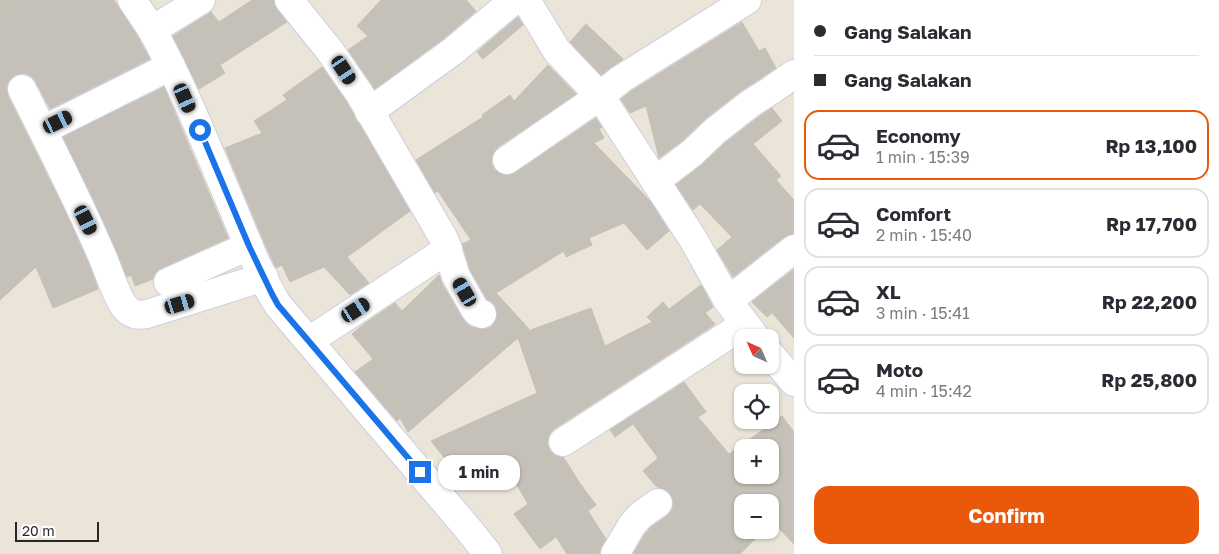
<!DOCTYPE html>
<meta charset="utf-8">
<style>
:root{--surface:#fff;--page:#f7f7f7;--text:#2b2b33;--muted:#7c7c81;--line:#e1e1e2;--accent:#ea580c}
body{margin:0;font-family:"Golos Text",sans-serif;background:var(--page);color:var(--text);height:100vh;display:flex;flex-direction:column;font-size:19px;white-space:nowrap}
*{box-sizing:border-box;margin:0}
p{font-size:16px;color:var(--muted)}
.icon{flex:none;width:28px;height:28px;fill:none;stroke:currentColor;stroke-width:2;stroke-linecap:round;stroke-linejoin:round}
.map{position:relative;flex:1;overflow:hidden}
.side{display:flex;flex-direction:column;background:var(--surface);width:425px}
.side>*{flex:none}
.banner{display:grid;align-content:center;height:110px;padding:0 20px;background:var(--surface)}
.needle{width:32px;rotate:315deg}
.tools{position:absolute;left:734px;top:329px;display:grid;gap:10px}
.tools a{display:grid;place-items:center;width:45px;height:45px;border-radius:10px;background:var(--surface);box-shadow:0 1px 4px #0004;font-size:25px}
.scale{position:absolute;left:15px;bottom:12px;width:84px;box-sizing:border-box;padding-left:5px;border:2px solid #272727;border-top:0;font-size:14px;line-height:18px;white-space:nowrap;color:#272727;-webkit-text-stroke:4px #fff;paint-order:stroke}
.end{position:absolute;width:22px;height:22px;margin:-11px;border:6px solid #1a73e8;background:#fff;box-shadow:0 0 0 2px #fff}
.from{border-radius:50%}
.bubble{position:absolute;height:35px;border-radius:15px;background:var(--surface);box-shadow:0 1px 4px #0004;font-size:16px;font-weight:700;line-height:35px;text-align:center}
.car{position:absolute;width:15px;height:30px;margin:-15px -8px;border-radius:6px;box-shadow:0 0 4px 1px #0007;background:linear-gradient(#222 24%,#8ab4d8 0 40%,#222 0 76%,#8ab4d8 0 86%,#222 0)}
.banner b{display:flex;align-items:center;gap:18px;height:48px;font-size:19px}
.banner b+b{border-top:1px solid var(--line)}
.banner i{width:12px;height:12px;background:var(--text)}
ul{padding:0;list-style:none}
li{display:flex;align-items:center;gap:15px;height:70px;margin:0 10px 8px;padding:0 10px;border:2px solid var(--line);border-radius:15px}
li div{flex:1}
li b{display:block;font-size:19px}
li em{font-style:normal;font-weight:700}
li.active{border-color:var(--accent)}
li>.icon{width:45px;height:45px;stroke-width:1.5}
.button{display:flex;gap:10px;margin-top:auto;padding:10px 20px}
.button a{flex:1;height:58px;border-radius:15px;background:var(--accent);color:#fff;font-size:20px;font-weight:700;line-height:58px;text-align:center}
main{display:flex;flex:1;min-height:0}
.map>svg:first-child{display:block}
.building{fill:#c5c1b8;stroke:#c5c1b2;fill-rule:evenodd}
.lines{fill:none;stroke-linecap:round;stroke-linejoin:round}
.minor-casing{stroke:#cdcee1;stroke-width:30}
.minor{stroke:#fff;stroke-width:28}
.route{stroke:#1a73e8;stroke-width:6}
</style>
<main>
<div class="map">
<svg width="794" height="554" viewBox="0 0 794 554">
<rect width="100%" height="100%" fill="#eae5d8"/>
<g class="building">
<polygon points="0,0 114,0 136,34 150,59 50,109 36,82 31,76 23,73 15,75 9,81 6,88 8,96 67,215 88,262 98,289 53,308 36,267 0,300"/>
<polygon points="252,0 274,0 277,9 287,22 220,65 225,73 199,89 173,36 211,12 219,22"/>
<polygon points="381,0 466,0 476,11 443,39 375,89 348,50 368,36 357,26"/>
<polygon points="518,17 523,25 483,59 477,52"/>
<polygon points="742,22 759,51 765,48 776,68 741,91 705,119 682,141 659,158 646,106 630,113 621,99 630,92"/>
<polygon points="586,24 623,59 601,75 570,42"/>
<polygon points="548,65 576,94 498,147 493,154 491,161 494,169 501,174 509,175 515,173 596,118 602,127 599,129 604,138 594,143 651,202 669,231 647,250 624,223 589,238 592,245 566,257 564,251 496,293 529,329 525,332 591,308 605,346 652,322 647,317 663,302 669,309 701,285 713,307 705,313 715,324 711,327 554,429 549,435 547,443 550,451 556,456 564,458 579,482 596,505 588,511 606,539 601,547 599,554 567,554 556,537 540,549 514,514 528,504 504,463 470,490 431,441 537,393 518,338 408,432 400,418 397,421 355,372 373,359 352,334 364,324 395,303 402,311 439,275 442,284 465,322 471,327 484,329 491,327 496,320 497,312 495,305 487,299 470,270 464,249 462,244 471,240 438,191 435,193 416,160 483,117 482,115 510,95 514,101"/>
<polygon points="322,67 346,101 410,211 347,257 369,283 350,295 324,267 290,282 282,265 276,268 265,244 225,148 262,133 254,121 287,100 283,95"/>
<polygon points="164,87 228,238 162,268 156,272 153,279 135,286 131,275 127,277 104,223 63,137"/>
<polygon points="772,108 782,121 753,144 781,176 776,180 794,200 794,234 784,237 733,277 717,250 732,237 700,204 693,210 676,185 703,164 725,143 760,116"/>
<polygon points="794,269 794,338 772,313 767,317 752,302"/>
<path d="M684,382L706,412L698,417L729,454L782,416L794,432V544L772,521L770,524V502H742V530H764L740,554H633L645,534L651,527L667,516L672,510L673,501L670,494L664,489L657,487L643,471L658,458L633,424L615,437L610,430ZM742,448H770V475H742Z"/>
</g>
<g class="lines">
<g class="minor-casing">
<g id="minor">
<path d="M132,0C139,11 147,21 153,32C182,84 204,140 227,194C243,231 257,271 278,305L469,530L488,554"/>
<polyline points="289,0 330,51 359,93 444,239 456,276 474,308 477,312 482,314"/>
<polyline points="526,0 557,51 600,96 693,239 728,301 756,338"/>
<polyline points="152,30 201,0"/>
<path d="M22,89C48,142 76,195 99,249C107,265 114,292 124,306C130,314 137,316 147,314L264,277"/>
<polyline points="369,112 453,51 514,0"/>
<polyline points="43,130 171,66"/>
<polyline points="507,160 600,96 621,79 747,0"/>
<polyline points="655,181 692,153 715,131 751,103 770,91 794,74"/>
<polyline points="168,282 249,246"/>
<polyline points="728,301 794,249"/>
<polyline points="309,341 448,249"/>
<polyline points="770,354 794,382"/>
<polyline points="563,442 745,324"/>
<polyline points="615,554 632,525 641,515 658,503"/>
</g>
</g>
<use href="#minor" class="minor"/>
</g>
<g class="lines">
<polyline class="route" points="200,130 249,246 272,294 278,305 420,472"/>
</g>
</svg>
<div class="tools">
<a><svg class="needle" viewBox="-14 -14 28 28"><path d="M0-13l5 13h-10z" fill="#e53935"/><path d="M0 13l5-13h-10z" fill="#7c7c81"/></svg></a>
<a><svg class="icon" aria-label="locate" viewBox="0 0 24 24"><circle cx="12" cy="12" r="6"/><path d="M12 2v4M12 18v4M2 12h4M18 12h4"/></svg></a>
<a>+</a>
<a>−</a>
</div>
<div class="scale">20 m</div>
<i class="end from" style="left:200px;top:130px"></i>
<i class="end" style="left:420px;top:472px"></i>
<div class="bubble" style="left:438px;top:455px;width:82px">1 min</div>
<i class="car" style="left:344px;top:70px;rotate:147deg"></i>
<i class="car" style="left:185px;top:98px;rotate:156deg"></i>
<i class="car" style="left:58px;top:122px;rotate:64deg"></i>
<i class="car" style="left:86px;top:220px;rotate:154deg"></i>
<i class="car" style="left:465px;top:292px;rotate:330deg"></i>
<i class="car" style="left:180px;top:304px;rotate:73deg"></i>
<i class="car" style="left:356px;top:310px;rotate:57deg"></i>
</div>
<section class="side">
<div class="banner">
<b><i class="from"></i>Gang Salakan</b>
<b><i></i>Gang Salakan</b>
</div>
<ul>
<li class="active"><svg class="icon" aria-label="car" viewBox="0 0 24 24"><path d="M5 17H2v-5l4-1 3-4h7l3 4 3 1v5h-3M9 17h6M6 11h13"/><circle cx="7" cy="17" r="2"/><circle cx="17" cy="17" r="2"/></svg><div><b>Economy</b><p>1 min · 15:39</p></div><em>Rp 13,100</em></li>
<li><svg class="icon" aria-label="car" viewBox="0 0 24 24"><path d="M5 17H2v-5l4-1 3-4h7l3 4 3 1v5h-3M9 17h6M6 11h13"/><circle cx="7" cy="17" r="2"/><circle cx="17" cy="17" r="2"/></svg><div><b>Comfort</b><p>2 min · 15:40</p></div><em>Rp 17,700</em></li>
<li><svg class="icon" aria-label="car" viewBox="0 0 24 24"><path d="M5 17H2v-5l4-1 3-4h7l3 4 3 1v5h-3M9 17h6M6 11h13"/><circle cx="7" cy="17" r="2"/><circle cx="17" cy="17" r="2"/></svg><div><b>XL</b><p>3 min · 15:41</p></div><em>Rp 22,200</em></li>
<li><svg class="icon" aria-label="car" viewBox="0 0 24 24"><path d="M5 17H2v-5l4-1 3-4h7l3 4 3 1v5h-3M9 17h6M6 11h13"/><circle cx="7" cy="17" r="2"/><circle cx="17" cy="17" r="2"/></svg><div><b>Moto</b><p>4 min · 15:42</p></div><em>Rp 25,800</em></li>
</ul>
<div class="button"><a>Confirm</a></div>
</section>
</main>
